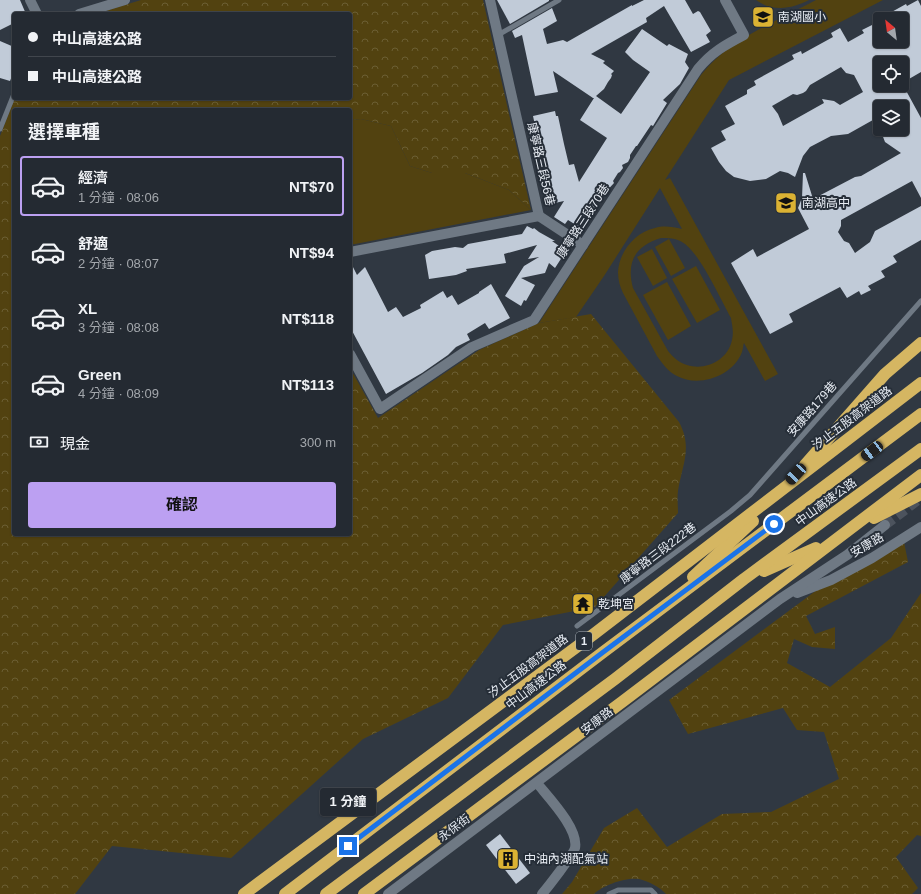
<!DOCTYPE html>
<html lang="zh-TW">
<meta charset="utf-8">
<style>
:root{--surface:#242a32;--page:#2c323a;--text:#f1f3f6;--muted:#a3a7ac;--line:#41464d;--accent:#bca0f2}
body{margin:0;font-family:Arial,"Noto Sans TC",sans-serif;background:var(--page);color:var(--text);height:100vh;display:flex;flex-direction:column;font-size:15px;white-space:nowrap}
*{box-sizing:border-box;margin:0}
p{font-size:13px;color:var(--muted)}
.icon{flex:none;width:22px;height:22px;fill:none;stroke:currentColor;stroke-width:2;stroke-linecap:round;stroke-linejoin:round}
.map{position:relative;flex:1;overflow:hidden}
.sheet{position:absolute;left:12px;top:108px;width:340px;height:428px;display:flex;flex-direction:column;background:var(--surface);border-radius:4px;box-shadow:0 1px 3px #0004,0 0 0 1px var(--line)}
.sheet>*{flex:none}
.guide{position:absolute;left:12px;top:12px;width:340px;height:88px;border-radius:4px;box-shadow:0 1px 3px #0004,0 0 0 1px var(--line);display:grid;align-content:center;height:88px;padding:0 16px;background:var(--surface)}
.needle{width:26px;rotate:331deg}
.buttons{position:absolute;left:873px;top:12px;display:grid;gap:8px}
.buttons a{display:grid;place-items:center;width:36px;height:36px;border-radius:4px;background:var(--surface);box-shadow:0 1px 3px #0004,0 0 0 1px var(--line);font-size:20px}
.end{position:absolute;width:18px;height:18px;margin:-9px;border:5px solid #1a73e8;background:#fff;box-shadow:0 0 0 2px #fff}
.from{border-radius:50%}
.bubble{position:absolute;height:28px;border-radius:4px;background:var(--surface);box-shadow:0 1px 3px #0004,0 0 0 1px var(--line);font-size:13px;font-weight:700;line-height:28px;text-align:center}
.car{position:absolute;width:12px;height:24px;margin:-12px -6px;border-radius:5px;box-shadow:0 0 3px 1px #0007;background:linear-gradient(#222 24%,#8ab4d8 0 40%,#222 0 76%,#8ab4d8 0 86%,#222 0)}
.guide b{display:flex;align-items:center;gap:14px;height:38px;font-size:15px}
.guide b+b{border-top:1px solid var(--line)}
.guide i{width:10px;height:10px;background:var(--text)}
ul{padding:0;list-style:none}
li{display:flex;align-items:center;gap:12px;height:60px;margin:0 8px 6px;padding:0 8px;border:2px solid transparent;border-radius:4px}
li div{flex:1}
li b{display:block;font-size:15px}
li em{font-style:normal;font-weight:700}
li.current{border-color:var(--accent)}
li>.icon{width:36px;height:36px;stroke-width:1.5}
h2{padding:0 16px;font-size:18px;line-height:48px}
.pay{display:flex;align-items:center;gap:10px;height:44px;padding:0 16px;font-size:15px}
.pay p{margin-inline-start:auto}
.cta{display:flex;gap:8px;margin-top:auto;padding:8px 16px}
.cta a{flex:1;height:46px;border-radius:4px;background:var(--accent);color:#111;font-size:16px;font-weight:700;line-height:46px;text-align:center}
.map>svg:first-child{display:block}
.forest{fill:url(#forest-crowns)}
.park{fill:#524210;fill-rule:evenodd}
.building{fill:#c1cbd8;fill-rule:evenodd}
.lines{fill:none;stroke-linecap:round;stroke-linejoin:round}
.street-tunnel{stroke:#4c535d;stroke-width:10;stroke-dasharray:10 5;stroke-linecap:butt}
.lane{stroke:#6f7984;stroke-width:5}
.street{stroke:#6f7984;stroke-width:10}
.highway{stroke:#d5b662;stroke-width:12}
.route{stroke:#1a73e8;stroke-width:5}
.labels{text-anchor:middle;stroke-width:4;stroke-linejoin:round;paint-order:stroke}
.shield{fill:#262e38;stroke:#aeb4bc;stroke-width:1}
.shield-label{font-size:11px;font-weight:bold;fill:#e8edf4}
.poi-label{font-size:12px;fill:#e8edf4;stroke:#262e38;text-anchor:start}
.street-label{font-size:12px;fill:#e8edf4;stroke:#262e38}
</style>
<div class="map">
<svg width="921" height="894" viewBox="0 0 921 894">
<defs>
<pattern id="forest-crowns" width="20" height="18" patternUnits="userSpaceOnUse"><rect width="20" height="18" fill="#524210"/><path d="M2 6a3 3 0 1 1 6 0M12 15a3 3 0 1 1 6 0" fill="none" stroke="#6b5e33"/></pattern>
</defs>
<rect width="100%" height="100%" fill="#303842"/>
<g class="forest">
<path d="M141,0H483L531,210L509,190L465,173H432L410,166L391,126L361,119L350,120V110H14V534H350V368L378,418L479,350L539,323L591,314L679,422C693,448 682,465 678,491C677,498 678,506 678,513L595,607L503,625L448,698L363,739L231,858L112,846L75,894H0V136L15,98H350V14H96Z"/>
<path d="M904,542L908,562L806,616L815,634L835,627V649L812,647L794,639L787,663L830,687L891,638L921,593V836L917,835L896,857L918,888L912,894H666C660,887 648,881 639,879C626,877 603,885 594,894H562L572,882L604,828L637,808L667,847L722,814L771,812L839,779L824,732L797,730L783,708L688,734L669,700L825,584Z"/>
</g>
<g class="park">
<path d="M756,0H809C792,9 772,12 756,0Z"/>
<path d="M816,0H883L729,80L665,180L670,178L778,374L765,381L744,343C743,345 743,349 742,352C733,376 699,388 677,376C668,372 663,364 657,356L623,293C620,287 618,280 618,272C619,252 635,232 655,228C664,225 673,227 682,229L660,188L604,276L576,317L539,323L701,75C729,39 777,21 816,0ZM661,238C668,238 676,238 682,242C699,251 721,300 731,318C732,325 734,332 732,340C728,360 706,371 687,365C679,363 673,357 668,351L633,288C626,262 635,246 661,238Z"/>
<polygon points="361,119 391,126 410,166 432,173 465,173 509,190 531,210 350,245 350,120"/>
<polygon points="669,239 685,268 671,276 655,247"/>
<polygon points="652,249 667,278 653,286 637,257"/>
<polygon points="696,266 720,310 697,323 672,279"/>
<polygon points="667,282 691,326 668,340 643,295"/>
</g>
<g class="building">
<polygon points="0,0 20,0 26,14 14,14 14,23 0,30"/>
<polygon points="497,0 549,0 549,1 510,24"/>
<polygon points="644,0 685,0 693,14 698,11 700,12 711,31 706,35 710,42 691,52 664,6 646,18 647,22 591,54 605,61 603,63 614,71 611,74 612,75 611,78 608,82 604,89 596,96 621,114 650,72 633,60 625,52 642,29 667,46 669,44 688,54 685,62 689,68 680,84 663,100 667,103 653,126 651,125 637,146 636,146 630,155 630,158 628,162 622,165 623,168 620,172 618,173 613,181 614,183 601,197 594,194 597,209 587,223 584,224 581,228 568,220 565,224 554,217 564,201 550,204 548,178 546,176 546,173 541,152 538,153 532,143 532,137 535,136 534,131 536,130 533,116 555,111 556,116 558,116 564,144 569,165 574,164 579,182 607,138 580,120 594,98 593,98 553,71 558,92 535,96 522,35 515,38 512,31 552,8 557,21 543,29 547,44 563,40 567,42 632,5 632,6"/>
<path d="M918,0L921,6V72L902,83V63H880V85H903L921,118V198L912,181L841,220V226L838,232L844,241L849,243L855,253L870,242L875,231L921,206V240L893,256L897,262L881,271L885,277L868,286L871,290L861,295L859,291L847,298L840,287L789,314L793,322L770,334L731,263L753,249L757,257L809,229L798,208L802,198L803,173H805L813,199L855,177L861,176L901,153L885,142L880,129H902V107H880V116L848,134L831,136L810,147L803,156L795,177L788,173L780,171L766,179L750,181L734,177L726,171L719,162L711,148L726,140L721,131L735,124L725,106L747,94V90L756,85L754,81L794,59L792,55L801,51L802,54L833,37L831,33L840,28L848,42L864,33L862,30L880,21V41H902V19H879L906,4L907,6ZM841,67L846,73L854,75L863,92L840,105L834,101L822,99L824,103L783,126L778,114L772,106L793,94L797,95L803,93L806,91L810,85Z"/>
<polygon points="0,41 14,47 14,71 10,81 0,78"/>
<polygon points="527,226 533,229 534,228 539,232 555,241 552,241 566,251 555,268 549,263 545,273 521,278 535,285 526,301 524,300 521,306 505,296 524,266 539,257 528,259 537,245 504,254 506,263 466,269 467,271 456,275 429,279 425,255 432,251 455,247 463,248 468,244 522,234"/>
<polygon points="350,261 357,275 365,267 388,312 396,307 403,317 421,308 420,305 443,291 447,298 452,295 458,305 479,293 479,292 491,284 510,318 489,329 485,323 467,334 470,340 456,347 448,355 422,373 386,394 350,327"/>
<polygon points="500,834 530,873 516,884 486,845"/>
</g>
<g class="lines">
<polyline class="street-tunnel" points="885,525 918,500"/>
<g class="lane">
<polyline points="498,35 559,0"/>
<polyline points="0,129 14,94"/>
<polyline points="577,626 731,511 750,495 921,301"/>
<polyline points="609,894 618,890 651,890 655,894"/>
</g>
<g class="street">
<polyline points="30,0 37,14"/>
<polyline points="490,0 539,216"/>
<polyline points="79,14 125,0"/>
<polyline points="539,216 583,245"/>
<polyline points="350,252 539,216"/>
<path d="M350,354L380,409L472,347L534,320L698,69C712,52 725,45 744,35L725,0"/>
<polyline points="797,593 831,580 872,558 921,527"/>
<path d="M537,783C549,798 579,829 575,848C573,855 548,887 542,894"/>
<polyline points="388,894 780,599 847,555 885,525"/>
</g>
<g class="highway">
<polyline points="805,465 885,374 921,343"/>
<polyline points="874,518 921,494"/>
<polyline points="764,571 816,548"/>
<polyline points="693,577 753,521"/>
<polyline points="244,894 594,634 921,383"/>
<polyline points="285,894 602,653 921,414"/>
<polyline points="326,894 615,679 744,579 921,449"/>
<polyline points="364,894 622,702 921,475"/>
</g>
</g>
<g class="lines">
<polyline class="route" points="348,846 602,653 774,524"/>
</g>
<defs>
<g id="school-square" transform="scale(1.15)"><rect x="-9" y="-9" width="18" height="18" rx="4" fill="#dbb233" stroke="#262e38"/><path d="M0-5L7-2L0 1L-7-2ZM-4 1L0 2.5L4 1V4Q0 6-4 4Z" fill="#111"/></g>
<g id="temple-square" transform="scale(1.15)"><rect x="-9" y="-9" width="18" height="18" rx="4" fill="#dbb233" stroke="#262e38"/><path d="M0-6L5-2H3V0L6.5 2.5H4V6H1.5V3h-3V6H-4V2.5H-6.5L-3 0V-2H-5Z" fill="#111"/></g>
<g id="building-square" transform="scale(1.15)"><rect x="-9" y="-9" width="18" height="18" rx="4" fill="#dbb233" stroke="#262e38"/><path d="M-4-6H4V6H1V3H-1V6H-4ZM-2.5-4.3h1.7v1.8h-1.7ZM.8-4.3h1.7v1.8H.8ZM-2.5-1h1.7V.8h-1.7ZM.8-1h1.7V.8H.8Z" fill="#111"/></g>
</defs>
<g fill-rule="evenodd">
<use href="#school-square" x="763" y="17"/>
<use href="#school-square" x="786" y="203"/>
<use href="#temple-square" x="583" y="604"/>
<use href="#building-square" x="508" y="859"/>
</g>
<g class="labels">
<rect class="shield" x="576" y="632" width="16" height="18" rx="3"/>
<g class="shield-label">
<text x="584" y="645">1</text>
</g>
<g class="poi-label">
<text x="778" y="21">南湖國小</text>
<text x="802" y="207">南湖高中</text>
<text x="598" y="608">乾坤宮</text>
<text x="524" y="863">中油內湖配氣站</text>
</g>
<g class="street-label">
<text transform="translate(541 164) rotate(77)" y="4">康寧路三段56巷</text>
<text transform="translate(583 221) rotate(-57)" y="4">康寧路三段70巷</text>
<text transform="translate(812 409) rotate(-49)" y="4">安康路179巷</text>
<text transform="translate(852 418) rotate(-37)" y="4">汐止五股高架道路</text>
<text transform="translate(826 502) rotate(-36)" y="4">中山高速公路</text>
<text transform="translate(867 545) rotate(-30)" y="4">安康路</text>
<text transform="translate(658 553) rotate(-37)" y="4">康寧路三段222巷</text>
<text transform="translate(528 666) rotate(-37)" y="4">汐止五股高架道路</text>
<text transform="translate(536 685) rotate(-37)" y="4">中山高速公路</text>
<text transform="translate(597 721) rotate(-37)" y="4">安康路</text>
<text transform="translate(454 828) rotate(-37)" y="4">永保街</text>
</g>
</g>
</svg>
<div class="buttons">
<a><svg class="needle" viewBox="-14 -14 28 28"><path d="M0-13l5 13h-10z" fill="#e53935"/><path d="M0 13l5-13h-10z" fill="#a3a7ac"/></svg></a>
<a><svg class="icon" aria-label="locate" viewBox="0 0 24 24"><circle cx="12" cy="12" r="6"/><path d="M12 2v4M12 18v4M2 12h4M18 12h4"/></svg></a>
<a><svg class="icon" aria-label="layers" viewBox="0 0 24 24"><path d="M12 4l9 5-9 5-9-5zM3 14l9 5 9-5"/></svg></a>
</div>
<i class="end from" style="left:774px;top:524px"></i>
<i class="end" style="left:348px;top:846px"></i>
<div class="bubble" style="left:320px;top:788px;width:56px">1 分鐘</div>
<i class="car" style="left:872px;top:451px;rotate:233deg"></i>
<i class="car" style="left:796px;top:474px;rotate:223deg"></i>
<div class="guide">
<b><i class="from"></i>中山高速公路</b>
<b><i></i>中山高速公路</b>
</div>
<section class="sheet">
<h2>選擇車種</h2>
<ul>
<li class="current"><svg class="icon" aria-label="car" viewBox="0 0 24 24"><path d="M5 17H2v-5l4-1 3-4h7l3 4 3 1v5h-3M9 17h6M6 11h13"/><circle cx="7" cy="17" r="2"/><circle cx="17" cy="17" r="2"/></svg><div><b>經濟</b><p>1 分鐘 · 08:06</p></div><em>NT$70</em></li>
<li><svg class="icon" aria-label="car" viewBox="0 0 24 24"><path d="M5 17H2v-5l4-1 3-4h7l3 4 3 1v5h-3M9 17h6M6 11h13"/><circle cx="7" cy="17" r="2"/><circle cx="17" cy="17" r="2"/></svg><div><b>舒適</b><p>2 分鐘 · 08:07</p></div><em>NT$94</em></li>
<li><svg class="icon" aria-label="car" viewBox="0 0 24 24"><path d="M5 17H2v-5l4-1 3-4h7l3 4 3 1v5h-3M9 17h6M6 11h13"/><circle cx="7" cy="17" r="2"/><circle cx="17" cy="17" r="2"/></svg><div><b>XL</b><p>3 分鐘 · 08:08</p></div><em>NT$118</em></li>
<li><svg class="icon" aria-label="car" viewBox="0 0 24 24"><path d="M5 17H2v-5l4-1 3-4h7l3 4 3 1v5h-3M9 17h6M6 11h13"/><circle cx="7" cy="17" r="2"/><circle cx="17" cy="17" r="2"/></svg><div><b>Green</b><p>4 分鐘 · 08:09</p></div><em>NT$113</em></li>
</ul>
<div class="pay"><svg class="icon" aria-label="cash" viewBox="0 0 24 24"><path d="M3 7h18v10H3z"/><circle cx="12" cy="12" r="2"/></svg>現金<p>300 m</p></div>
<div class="cta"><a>確認</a></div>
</section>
</div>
